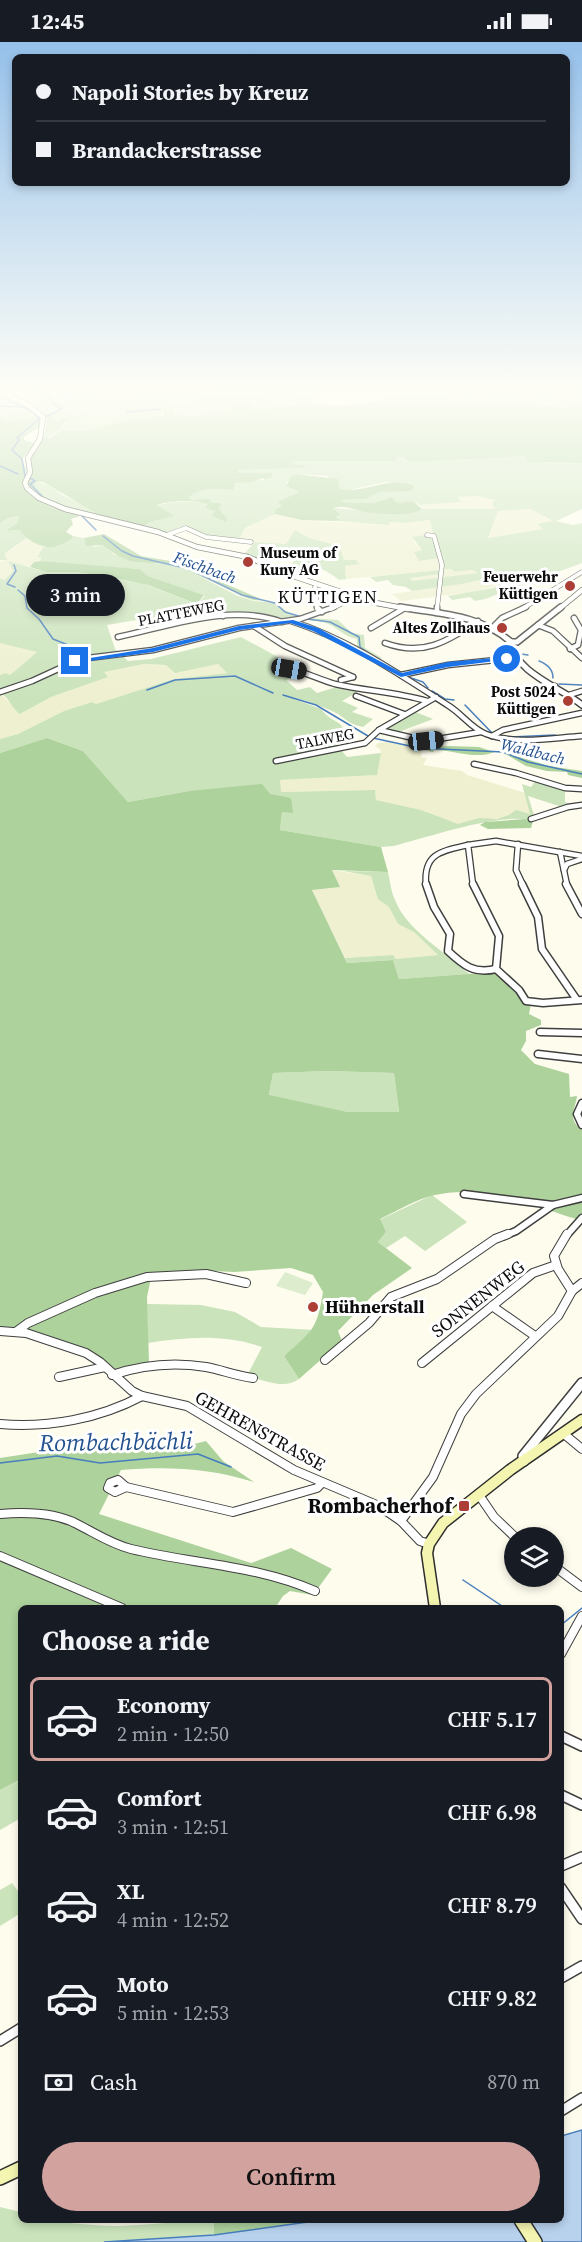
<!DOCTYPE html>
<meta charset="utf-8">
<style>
:root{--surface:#171b24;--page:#242831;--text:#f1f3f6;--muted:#9ea1a6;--line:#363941;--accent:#d2a29f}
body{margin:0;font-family:"Source Serif 4",serif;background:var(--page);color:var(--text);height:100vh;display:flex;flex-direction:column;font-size:22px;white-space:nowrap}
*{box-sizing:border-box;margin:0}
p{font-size:20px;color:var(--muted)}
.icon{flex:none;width:33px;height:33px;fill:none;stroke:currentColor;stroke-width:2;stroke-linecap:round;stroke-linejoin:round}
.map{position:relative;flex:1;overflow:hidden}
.details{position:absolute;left:18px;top:1563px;width:546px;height:618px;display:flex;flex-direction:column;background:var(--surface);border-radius:9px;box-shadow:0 3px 9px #0003}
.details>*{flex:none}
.guide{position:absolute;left:12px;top:12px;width:558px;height:132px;border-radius:9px;box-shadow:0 3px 9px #0003;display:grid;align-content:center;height:132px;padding:0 24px;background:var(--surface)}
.buttons{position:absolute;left:504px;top:1485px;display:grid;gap:12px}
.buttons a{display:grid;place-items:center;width:60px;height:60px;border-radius:50%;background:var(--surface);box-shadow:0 3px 9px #0003;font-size:30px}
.end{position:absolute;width:27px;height:27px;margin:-14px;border:8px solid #1a73e8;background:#fff;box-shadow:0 0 0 3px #fff}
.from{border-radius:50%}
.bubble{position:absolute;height:42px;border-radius:21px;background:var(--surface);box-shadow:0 3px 9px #0003;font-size:20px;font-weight:600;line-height:42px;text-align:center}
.car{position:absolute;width:18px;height:36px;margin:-18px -9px;border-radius:8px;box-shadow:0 0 4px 2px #0007;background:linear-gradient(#222 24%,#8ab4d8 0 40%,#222 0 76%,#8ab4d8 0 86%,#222 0)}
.guide b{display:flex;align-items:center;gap:21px;height:57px;font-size:22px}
.guide b+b{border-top:2px solid var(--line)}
.guide i{width:15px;height:15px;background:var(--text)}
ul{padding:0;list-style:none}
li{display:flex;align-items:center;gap:18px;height:84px;margin:0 12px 9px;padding:0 12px;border:3px solid transparent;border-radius:9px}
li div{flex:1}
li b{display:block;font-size:22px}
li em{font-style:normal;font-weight:600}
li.on{border-color:var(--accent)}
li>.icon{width:54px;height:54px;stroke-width:1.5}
h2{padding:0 24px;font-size:27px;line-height:72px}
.pay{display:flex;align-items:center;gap:15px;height:66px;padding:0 24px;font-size:22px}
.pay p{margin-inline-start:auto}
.button{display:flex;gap:12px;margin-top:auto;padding:12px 24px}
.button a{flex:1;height:69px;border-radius:36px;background:var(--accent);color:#111;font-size:24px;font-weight:600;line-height:69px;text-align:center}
.status{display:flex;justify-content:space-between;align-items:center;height:42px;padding:0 30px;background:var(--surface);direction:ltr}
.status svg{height:16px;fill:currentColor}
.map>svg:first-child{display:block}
.farmland{fill:#eef0d0}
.green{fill:#cae3bb;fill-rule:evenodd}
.forest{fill:#add29c;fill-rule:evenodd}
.pitch{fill:#dceccc}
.water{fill:#b8d2ee;stroke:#477ebd;stroke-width:1.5}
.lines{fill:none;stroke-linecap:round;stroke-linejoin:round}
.stream{stroke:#477ebd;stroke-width:1.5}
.canal{stroke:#b8d2ee;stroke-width:4}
.minor-far4-casing{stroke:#3f3f3f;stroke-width:5}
.minor-far3-casing{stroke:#3f3f3f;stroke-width:7}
.minor-far2-casing{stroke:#3f3f3f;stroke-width:9}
.minor-far1-casing{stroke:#3f3f3f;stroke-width:10}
.minor-casing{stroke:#3f3f3f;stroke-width:12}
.tertiary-far2-casing{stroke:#3f3f3f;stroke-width:6}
.tertiary-far1-casing{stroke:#3f3f3f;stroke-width:8}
.tertiary-casing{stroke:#3f3f3f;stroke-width:12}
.secondary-far1-casing{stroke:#2e2e2e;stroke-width:13}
.secondary-casing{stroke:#2e2e2e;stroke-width:16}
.minor-far4{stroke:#fff;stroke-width:4}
.minor-far3{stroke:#fff;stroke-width:4.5}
.minor-far2{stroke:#fff;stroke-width:6}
.minor-far1{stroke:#fff;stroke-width:8}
.minor{stroke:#fff;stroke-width:9}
.tertiary-far2{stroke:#fff;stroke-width:4.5}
.tertiary-far1{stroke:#fff;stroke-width:5}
.tertiary{stroke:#fff;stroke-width:9}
.secondary-far1{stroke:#f4f5b0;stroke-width:10}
.secondary{stroke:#f4f5b0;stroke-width:13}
.route{fill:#1a73e8}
.poi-dot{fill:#ab3f35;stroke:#fff;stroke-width:2}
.labels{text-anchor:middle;stroke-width:6;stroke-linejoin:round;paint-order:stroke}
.far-poi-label{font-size:15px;font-weight:bold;fill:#0c0c0c;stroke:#fff;text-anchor:end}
.far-street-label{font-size:15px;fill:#0c0c0c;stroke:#fff}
.far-water-label{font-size:16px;font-style:italic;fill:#24528f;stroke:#fff}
.far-quarter-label{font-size:18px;letter-spacing:1.5px;fill:#0c0c0c;stroke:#fff}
.street-label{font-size:18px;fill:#0c0c0c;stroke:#fff}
.poi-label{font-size:18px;font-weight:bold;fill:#0c0c0c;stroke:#fff;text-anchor:start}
.near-poi-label{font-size:21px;font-weight:bold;fill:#0c0c0c;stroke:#fff;text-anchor:end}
.near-water-label{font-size:24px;font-style:italic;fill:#24528f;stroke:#fff}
</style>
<div class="status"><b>12:45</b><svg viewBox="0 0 49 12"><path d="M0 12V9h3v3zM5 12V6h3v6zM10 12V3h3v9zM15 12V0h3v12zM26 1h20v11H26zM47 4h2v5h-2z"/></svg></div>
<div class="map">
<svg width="582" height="2200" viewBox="0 0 582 2200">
<rect width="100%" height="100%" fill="#fdfced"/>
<g class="farmland">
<polygon points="476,454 496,458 495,467 422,467 420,463 460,460 458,455"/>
<polygon points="530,467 554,480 537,482 543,487 488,496 497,469"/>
<polygon points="275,472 308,479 389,482 390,480 403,481 430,478 433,492 413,499 423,509 438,516 455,530 472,528 480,531 443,537 412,539 409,536 440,532 440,528 346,537 344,518 333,507 295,488 286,502 238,499 245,486"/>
<polygon points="27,496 43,505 37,514 41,515 41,519 34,520 30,525 8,520 13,529 3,538 0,536 0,519 6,518 3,512 12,508"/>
<polygon points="492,535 508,541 472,550 401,559 392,552 462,542"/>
<polygon points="0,601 9,602 37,610 10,633 6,631 0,633"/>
<polygon points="144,622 166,623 175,630 218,622 227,631 174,637 96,662 92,660 64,669 18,692 0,697 0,651 20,672 51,655 107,635 103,630"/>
<polygon points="387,700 415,705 422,710 421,715 427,716 423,723 462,729 467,733 525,751 531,772 484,778 479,776 458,783 421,768 376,758 375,748 280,750 280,738 376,733 381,711 380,707 375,704 378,701"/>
<polygon points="332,828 371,834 378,856 389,865 398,882 414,890 438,913 396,917 393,913 345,916 312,848 340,845"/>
</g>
<g class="green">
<polygon points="0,348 229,348 215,350 212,353 148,355 139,358 192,356 213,359 230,359 236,362 229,367 230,370 196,375 174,375 171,368 194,363 159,367 164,374 120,380 84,389 61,389 47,396 44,394 45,391 62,385 68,378 89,373 53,379 52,374 69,364 69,359 67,362 61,362 57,356 52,357 52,351 47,353 47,356 61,367 44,374"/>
<path d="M432,348H582V359L558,360L567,363V366C551,365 536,361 520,360C498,359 465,364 444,355L467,353L471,350L439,353Z"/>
<polygon points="0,350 31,366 22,364 20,360 4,357 11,360 10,365 35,371 40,375 7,379 0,374"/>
<polygon points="283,354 302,362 256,368 246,361"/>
<path d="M524,413C537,424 566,421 582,421V467L556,479L573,483L582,481V521L485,557L475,559L470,555L452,558L448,554L493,546L507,541L492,535L462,542L412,549L406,545L393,543L388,538L376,540L370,535L440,528V532L410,536L412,539L478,531L472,528L455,530L451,527H442L438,516L419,519L414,510L422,508L412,495L433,492L430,478L403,481L390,480L389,483L336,479L339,478L336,476L341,473L333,466L395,471H408L422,467H495L492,461L495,458L477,454L458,455L461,460L420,463L413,459L397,461L388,456L374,461H344L342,458L365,457L372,451L395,448L408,441L386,440L349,448L339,446L328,434L296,432L286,441L301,450L278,460L283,464L278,466L275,472L245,486L238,499L208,495L188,486L167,492L142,485L150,480L173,474L157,464C169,459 190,459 203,460L215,469L213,474L223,471L212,461L191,458L189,455C200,445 218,447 232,448L235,441L271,437L238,431V428L302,426L306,423H294L289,419H394C401,412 407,415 414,420ZM530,467L553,479L537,482L543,487L488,496L498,469Z"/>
<path d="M36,440C49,441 56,450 66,455C79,461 91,465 101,474C81,469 42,464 33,443Z"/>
<polygon points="19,474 17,481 7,489 20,488 27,496 4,512 7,518 0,518 0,481 8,476"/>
<path d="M295,488L310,496L334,503L333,507L341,509L344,518H356L359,522L345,524L346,537L339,538C332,532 321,525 311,525C303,525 300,528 291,525L297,511L261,509L256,518L242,514L255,500L286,502Z"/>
<path d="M73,494L84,496L94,505L102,503L115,513H121L136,520L169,522L185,527L238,554L254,559L276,561L290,572L306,575L290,579L223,574L202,564L178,571L107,583L115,607L128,619L151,617L241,595L309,632L286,638L297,648L310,645L317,651L343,643L363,647L342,659L358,666L352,670L373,677L363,685C351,683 347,678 338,672C329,667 298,655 289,655L321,667C334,685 348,674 346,707L341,708L347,715L381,711L377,733L280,738L281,750L375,748L376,758L421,768L458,782L479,776L497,777L509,773L516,768L530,772L522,742L531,745L537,737L565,746V760L571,763L562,765L528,754L534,773L533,779C502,769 427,796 393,804L381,805L280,788L282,770L189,749L128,760L83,709L47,696L0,711V697L18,692L64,669L92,660L96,662L174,637L227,631L218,622L175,631L166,623L144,622L104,630L108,635L51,655L20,672C11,666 9,655 0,651V633L6,631L10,633L37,610L0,601V536L4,538L13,529L8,519L46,530H76L144,542L197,562L204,555V553L148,534L140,527L54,521L41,519V515H37L43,505H56L72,497Z"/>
<path d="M309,576L338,578L352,591L364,593L365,606L382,616L377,618L357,607V597C343,595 337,584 323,580C317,578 309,579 303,577Z"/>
<polygon points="413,669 433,677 396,691 384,688"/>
<path d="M343,829L388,830C390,839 391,850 395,858C407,889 446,910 469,932L399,937L393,918L347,921L345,916L393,913L396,917L438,913L414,890L398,882L389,865L378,857L371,834Z"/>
<polygon points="328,1029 394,1031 399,1071 348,1070 269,1054 273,1031"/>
<polygon points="432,1153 467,1180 425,1209 405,1194 386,1206 378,1200 386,1190 379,1178"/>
<path d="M147,1262L201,1263L235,1270L261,1285L314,1288L284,1314L299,1337C285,1348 263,1338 247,1334L262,1305C224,1292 188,1295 148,1301Z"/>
<polygon points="21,1737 21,1776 0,1788 0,1748"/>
<polygon points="12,1841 21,1853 21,1871 0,1884 0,1848"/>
<path d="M0,2165L21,2170V2178C54,2178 85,2184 118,2184C150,2183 182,2179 214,2178V2193L104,2200H0Z"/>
</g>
<g class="forest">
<polygon points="94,348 92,350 58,357 62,363 70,358 71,361 59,370 60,371 52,374 54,378 57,379 60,376 91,373 68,378 57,388 45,391 47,376 44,374 60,367 47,359 47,353 44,352 54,352 50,354 55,357 59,355 58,353 60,350 83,351"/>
<path d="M215,348H324L311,359L313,361L337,364L377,359L397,353H451L492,349L534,351L552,356L530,351H513L518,356L492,354L488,353L492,350L445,355C465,363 498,359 520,360C535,361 551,365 567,366V362L558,360L563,358L582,359V421L529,420L524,414L414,420L406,418L405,415H399L394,419H291L294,423H307L302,426L238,428V431H272L273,434L266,438L263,436L253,440L235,441L233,448C218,447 200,445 189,455L191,458L209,457L212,461H220L222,464L218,465L227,477L226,480L212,474L215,469L206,466L207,462C197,457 168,459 157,463L174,474L150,480L142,485L101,474L43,440H36L34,442C40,458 66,466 81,469V471L41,455L27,442L30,414L44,394L50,396L61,389H84L120,380L164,374V370L153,367L127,370L128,368L168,366L195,360L189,364L173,366L174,375H196L229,370L231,364L236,362L230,359H213L192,356L139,358L148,355L212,353ZM283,354L302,362L256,368L247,361Z"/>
<path d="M0,374L7,379L40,375V385L24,395V398L35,401L22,417L26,428L22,443C33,462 61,468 80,474L71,477L73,482L66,490L73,494L72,497C67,499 60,504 54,505C42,507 26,498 20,488L6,489L17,481L19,474L8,476L0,481Z"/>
<path d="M296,432L338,437L339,446C364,454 389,432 414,444L412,449L379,450L365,457L342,458L344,461H374L392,455L397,461L413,459L422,467C409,475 382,472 366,470C355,468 345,463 333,466L341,473L336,475L340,478L336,479L302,478L275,472L276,467L282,464L277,460L300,450L286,444L291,435Z"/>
<path d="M104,492L141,514L176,520L263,558C248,560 238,551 224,545C208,538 188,528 172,523C160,520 147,522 135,520C124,518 111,510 102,503L86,504L84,496Z"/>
<polygon points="41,519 140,527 148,534 204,553 197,562 148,543 114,536 76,530 46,530 30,525 34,520"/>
<path d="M47,696L83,709L128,760L189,749L262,742L270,752L291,756L293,771L282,770L280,788L381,805L388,830L332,828L340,845L312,848L347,921L393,918L399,937L495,930L531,962L529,972L541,978V983L526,989V999L521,1008L535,1022L569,1032L570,1055L577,1054C575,1068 567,1077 582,1088V1174L576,1177C532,1163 482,1142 435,1153C416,1157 397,1169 380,1177L386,1190L378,1200L412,1226L373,1253L338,1289L342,1299L299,1337L284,1314C312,1289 317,1288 323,1250L313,1233L291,1226L234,1230L192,1228L152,1231L147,1255L149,1320L111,1329L91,1312L0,1287V711ZM328,1029L394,1031L399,1070H348L269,1053L273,1031Z"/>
<path d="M448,704L479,705L494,710C476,718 453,708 434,708L433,710L424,708V706Z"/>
<polygon points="500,709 549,724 582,729 582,736 568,733 567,730 547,729 526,724"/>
<polygon points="525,777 533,779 531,786 488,787 480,783 485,780"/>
<path d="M206,1399L223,1419L254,1440C210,1426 167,1424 121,1428L99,1472L251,1521L291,1506L332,1527L313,1553L290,1549L283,1554L275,1566H21V1737L0,1748V1416L78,1404L130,1410L186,1404Z"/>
<polygon points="214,2178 322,2178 214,2193"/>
</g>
<polygon class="pitch" points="285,1230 313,1241 305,1253 276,1244"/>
<polygon class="water" points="582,2088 582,2200 104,2200 214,2193 322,2178 561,2178 561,2094"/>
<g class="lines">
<g class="stream">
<polyline points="39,348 43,351"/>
<polyline points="45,352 49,353 51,360 62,367 45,375"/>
<polyline points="0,355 33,370 39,377 17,396 19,398 12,408 22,417 25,434"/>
<polyline points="0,364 20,365"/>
<polyline points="127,370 160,367"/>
<polyline points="0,424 18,432"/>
<polyline points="30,436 35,439 30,442 44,456"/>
<polyline points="82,474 96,488"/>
<polyline points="103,494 122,509 133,514 189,527 242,553 275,561 285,570 302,575"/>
<polyline points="14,523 16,529 7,542 15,545"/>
<polyline points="18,548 25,554 27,566 39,577 53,597 78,607 83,614"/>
<polyline points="307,577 330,580 359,595 360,605 370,612"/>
<polyline points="521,612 528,613"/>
<path d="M539,619C547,622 553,627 553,636"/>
<polyline points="408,635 423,640 428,646"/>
<polyline points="559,642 582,643"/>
<polyline points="147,648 175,638 235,634 273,651"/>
<polyline points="432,649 445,657 454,658"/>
<polyline points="283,653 316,663 368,694"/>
<polyline points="465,663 493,692"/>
<polyline points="511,695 555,693"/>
<polyline points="373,696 419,706 503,710 528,720 582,732"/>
<polyline points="0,1421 57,1414 100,1421 198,1412 231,1425"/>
<polyline points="463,1538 505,1566"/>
<polyline points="561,1583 582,1566"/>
</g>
<polyline class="canal" points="59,355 90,350"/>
<g class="minor-far4-casing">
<g id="minor-far4">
<polyline points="167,493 186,486 206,495 251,500"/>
<polyline points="427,493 434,494 442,523 437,567"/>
<polyline points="315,545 317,567"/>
<polyline points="202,564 207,567"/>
<polyline points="331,567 355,555"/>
<polyline points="522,567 582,530"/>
</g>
</g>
<g class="minor-far3-casing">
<g id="minor-far3">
<polyline points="204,565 223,574"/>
<polyline points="317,565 322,570"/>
<polyline points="437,565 437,571"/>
<path d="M291,579C348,597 399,632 449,664C462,672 472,687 486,692C516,703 551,696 582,694"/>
<polyline points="538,583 553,589 582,616"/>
<polyline points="254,584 285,604 353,635"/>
<polyline points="493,585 502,576 526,565"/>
<polyline points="371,586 403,567"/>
<path d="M118,595C170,584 230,561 282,580"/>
<path d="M385,601C423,615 446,600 478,579"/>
<polyline points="570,607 578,603 581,588 574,576"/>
<path d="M286,626C303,629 318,637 335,642C366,649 397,650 427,659"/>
<polyline points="401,633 448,623 515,616"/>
<polyline points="341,638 353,635"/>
<polyline points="528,649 531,651 555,644"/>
<polyline points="0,650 32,639 80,617 153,608 239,586 300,577 334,565"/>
<polyline points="569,653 582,649"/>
<polyline points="356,654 404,672"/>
<polyline points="379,688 426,699 481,690"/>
<polyline points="492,694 503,688 582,671"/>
<polyline points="276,719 365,701 379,688 436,655"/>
<polyline points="474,722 516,731 565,746 582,747"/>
<polyline points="531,777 568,765 582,763"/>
<polyline points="518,802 516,828 523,843"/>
<polyline points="560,810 567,843"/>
<polyline points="564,828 567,822 582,817"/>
<path d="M426,843C423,811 442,809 468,803"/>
<polyline points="473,843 468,803 496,799 582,814"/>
</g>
</g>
<g class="minor-far2-casing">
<g id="minor-far2">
<path d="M426,842L434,865L450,892L448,909C464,924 474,932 496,927"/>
<polyline points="473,842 499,894 496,927 519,948 526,959 543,961 582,958"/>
<polyline points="522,842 538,875 542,907 577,958"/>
<polyline points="566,842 582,872"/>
<polyline points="540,990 582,991"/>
<polyline points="538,1012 582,1017"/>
<polyline points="582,1061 577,1072 582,1083"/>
<polyline points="464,1152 553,1163 582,1156"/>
<polyline points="504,1194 516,1189 553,1163"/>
<polyline points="566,1194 582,1176"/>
</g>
</g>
<g class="minor-far1-casing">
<g id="minor-far1">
<polyline points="567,1192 554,1214 558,1227 572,1249"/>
<polyline points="492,1264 535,1294"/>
<polyline points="0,1289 26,1291 86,1311 100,1320 132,1349 142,1354 187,1364 294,1428 379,1464 401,1479 420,1499 429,1502"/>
<polyline points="17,1289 28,1281 95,1251 147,1235 206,1232 246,1241"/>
<polyline points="325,1318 369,1281 391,1255 437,1237 495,1197 508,1192"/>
<polyline points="422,1321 533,1231 556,1223"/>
<path d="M112,1333C142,1323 175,1320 206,1325C222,1328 237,1334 253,1336"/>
<polyline points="59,1335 105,1325"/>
<path d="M0,1382C48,1386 99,1377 142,1354"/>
<polyline points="564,1392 582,1407"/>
<polygon points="118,1438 126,1445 115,1450 108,1446 110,1441"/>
<polyline points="126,1445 233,1470 317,1446 322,1441"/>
<polyline points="479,1453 494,1475 516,1496"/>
<path d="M0,1472C25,1470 54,1470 77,1482C95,1491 111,1502 131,1507C193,1522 256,1523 315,1549"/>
<polyline points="401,1479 433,1435 461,1372 476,1352 558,1274 572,1249 582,1241"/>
<polyline points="0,1514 122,1566"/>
<polyline points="554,1524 582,1545"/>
<polyline points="561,1612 582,1574"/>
</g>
</g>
<g class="minor-casing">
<g id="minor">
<polyline points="561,1694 582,1704"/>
<polyline points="561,1753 582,1763"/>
<polyline points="561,1824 582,1815"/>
<polyline points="561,1846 582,1877"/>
<polyline points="561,1936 582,1924"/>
<polyline points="0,1999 21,1986"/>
<polyline points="561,2069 582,2056"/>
</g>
</g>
<g class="tertiary-far2-casing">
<g id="tertiary-far2">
<polyline points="0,349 28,363 43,375 40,397 28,416 30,430 25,441 27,446 39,456 65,467 158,490 197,505 248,515 287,532 371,560 408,567"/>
<polyline points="559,567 582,548"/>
</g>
</g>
<g class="tertiary-far1-casing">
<g id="tertiary-far1">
<path d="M400,565C440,572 479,572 511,600"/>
<path d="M511,600C515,631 560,645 582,663"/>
<polyline points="511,600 517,600 561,565"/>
</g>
</g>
<g class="tertiary-casing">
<polyline id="tertiary" points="524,1419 523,1414 582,1341"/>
</g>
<g class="secondary-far1-casing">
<polyline id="secondary-far1" points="435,1566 427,1511 429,1502 443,1481 510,1428 582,1378"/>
</g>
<g class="secondary-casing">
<g id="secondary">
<polyline points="0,2136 21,2126"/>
<polyline points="521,2178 535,2200"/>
</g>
</g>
<use href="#minor-far4" class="minor-far4"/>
<use href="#minor-far3" class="minor-far3"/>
<use href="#minor-far2" class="minor-far2"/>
<use href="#minor-far1" class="minor-far1"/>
<use href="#minor" class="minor"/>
<use href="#tertiary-far2" class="tertiary-far2"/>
<use href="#tertiary-far1" class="tertiary-far1"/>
<use href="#tertiary" class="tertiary"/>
<use href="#secondary-far1" class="secondary-far1"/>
<use href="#secondary" class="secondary"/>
</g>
<linearGradient id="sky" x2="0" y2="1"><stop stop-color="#95c0ea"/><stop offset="0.53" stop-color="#fefef7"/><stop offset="1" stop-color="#fefef7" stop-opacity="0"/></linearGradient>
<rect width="582" height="656" fill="url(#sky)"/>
<polygon class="route" points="293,578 318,586 402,631 448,620 507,615 511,617 448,625 401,635 313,589 290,581 239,588 153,610 75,621 71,619 153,606 239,584"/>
<g class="poi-dot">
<circle cx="248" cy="520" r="6"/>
<circle cx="570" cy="544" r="6"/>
<circle cx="502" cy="586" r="6"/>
<circle cx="568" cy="659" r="6"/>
<circle cx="313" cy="1265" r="6"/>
<rect x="458" y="1458" width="12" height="12" rx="3"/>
</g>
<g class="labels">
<g class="far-poi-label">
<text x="260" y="516" text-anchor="start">Museum of<tspan x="260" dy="17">Kuny AG</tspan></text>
<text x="558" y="540">Feuerwehr<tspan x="558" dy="17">Küttigen</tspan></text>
<text x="490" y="591">Altes Zollhaus</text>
<text x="556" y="655">Post 5024<tspan x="556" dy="17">Küttigen</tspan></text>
</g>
<g class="far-street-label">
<text transform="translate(181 571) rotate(-11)" y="5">PLATTEWEG</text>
<text transform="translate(325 697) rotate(-11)" y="5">TALWEG</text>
</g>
<g class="far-water-label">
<text transform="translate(205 525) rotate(20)" y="6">Fischbach</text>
<text transform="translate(533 709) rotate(14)" y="6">Waldbach</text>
</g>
<g class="far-quarter-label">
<text x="328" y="561">KÜTTIGEN</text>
</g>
<g class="street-label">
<text transform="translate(478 1257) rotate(-38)" y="6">SONNENWEG</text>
<text transform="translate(260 1389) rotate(29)" y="6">GEHRENSTRASSE</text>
</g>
<g class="poi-label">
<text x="325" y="1271">Hühnerstall</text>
</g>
<g class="near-poi-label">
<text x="452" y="1471">Rombacherhof</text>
</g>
<g class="near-water-label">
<text transform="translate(116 1400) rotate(-1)" y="8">Rombachbächli</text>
</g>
</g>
</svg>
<div class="buttons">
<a><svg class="icon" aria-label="layers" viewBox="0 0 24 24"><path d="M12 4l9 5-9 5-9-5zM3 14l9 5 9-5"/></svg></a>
</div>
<i class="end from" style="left:507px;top:617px"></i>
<i class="end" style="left:75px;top:619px"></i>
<div class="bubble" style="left:26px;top:532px;width:99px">3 min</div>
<i class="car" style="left:289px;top:627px;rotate:100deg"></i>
<i class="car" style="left:426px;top:699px;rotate:84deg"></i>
<div class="guide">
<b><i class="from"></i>Napoli Stories by Kreuz</b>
<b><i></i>Brandackerstrasse</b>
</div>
<section class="details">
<h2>Choose a ride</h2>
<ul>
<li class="on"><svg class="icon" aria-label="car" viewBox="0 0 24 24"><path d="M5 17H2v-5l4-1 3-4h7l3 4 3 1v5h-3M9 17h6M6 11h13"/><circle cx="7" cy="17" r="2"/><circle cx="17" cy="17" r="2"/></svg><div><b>Economy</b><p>2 min · 12:50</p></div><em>CHF 5.17</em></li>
<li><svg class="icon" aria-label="car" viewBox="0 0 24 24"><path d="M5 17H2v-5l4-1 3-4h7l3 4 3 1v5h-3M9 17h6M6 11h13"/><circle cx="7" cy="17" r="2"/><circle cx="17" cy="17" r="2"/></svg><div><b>Comfort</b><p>3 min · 12:51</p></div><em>CHF 6.98</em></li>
<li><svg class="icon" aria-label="car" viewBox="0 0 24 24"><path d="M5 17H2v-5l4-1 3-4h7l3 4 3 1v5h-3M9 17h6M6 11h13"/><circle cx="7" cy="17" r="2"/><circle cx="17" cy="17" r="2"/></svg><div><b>XL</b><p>4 min · 12:52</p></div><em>CHF 8.79</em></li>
<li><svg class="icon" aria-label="car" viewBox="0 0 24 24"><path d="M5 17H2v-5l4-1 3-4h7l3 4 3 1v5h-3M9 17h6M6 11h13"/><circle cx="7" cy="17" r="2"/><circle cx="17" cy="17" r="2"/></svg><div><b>Moto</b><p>5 min · 12:53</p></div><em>CHF 9.82</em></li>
</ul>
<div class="pay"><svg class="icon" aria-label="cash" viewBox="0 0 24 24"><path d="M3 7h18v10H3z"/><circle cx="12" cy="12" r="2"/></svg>Cash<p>870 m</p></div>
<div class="button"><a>Confirm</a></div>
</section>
</div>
